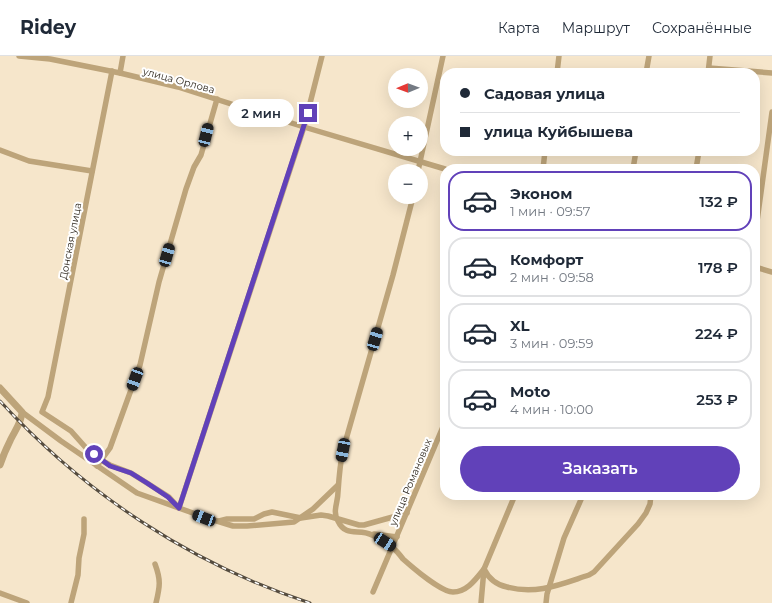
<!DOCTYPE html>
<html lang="ru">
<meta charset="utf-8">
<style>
:root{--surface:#fff;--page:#f2f2f3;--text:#1f2937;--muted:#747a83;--line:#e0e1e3;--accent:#6141b9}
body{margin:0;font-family:Montserrat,sans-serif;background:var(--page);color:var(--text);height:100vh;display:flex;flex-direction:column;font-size:15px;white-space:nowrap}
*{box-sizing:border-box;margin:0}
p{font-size:13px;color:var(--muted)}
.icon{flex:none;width:22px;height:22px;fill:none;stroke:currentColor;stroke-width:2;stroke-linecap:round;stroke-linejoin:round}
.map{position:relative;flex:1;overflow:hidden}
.panel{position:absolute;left:440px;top:108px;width:320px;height:336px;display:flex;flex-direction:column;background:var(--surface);border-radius:16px;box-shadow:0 4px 16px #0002}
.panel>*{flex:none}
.guide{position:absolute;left:440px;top:12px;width:320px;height:88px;border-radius:16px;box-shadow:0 4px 16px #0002;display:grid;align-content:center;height:88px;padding:0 20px;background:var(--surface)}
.needle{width:26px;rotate:269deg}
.buttons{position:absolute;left:388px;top:12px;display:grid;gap:8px}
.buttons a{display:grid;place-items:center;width:40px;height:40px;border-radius:50%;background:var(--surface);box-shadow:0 4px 16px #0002;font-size:20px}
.end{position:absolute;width:18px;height:18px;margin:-9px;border:5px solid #6141b9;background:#fff;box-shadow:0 0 0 2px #fff}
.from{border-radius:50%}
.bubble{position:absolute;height:28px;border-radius:14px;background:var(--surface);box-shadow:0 4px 16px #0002;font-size:13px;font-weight:600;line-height:28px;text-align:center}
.car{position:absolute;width:12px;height:24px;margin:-12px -6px;border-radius:5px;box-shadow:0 0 3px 1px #0007;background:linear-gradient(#222 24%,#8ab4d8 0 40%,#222 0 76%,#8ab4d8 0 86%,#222 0)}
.guide b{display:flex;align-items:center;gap:14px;height:38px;font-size:15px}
.guide b+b{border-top:1px solid var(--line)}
.guide i{width:10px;height:10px;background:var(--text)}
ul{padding:7px 0 0;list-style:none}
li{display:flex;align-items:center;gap:12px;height:60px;margin:0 8px 6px;padding:0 12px;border:2px solid var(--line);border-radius:16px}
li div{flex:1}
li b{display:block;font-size:15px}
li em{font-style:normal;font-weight:600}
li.selected{border-color:var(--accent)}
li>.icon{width:36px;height:36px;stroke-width:1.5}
.primary-button{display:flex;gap:8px;margin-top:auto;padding:8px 20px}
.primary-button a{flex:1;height:46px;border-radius:24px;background:var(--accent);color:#fff;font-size:16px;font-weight:600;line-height:46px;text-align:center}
header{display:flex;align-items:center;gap:24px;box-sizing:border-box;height:56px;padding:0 20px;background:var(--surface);border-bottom:1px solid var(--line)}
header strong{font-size:19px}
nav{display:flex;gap:22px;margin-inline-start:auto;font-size:14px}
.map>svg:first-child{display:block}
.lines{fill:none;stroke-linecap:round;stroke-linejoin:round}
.minor{stroke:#bda47a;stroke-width:5.5}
.tertiary{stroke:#bda47a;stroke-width:7}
.rail-casing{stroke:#554c3f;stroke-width:3}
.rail{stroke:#fff;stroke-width:1.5;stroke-dasharray:4.5;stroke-linecap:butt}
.route{stroke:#6141b9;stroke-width:5}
.labels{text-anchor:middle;stroke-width:4;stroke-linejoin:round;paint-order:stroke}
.street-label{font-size:10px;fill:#2e271d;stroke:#fff}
</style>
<header>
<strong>Ridey</strong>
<nav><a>Карта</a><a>Маршрут</a><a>Сохранённые</a></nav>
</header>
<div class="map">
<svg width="772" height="547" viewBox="0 0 772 547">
<rect width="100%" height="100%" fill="#f6e6cb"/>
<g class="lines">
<g class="minor">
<polyline points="19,0 50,3 120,17 178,31 304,71 445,113"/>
<polyline points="709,12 772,17"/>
<polyline points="112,15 48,341 42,356 71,375 87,393 101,404 110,409 131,417 147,427 169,441 179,452"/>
<polyline points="120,17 123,0"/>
<polyline points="557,17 559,0"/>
<polyline points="646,17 649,0"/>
<polyline points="708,17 710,0"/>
<polyline points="0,94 29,105 92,115"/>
<polyline points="543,113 545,95"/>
<polyline points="633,113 636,95"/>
<polyline points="696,113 699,95"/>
<polyline points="418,115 443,0"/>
<path d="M413,141L393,219L343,394C340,408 339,421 338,436C338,447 332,455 338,465C346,482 359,472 372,479C379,482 387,487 393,492C397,495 400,499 403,503C412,511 441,536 453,536C467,536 476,523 484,513C489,523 497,529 507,531C537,539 561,528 589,519L594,516L638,468L646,457L650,448L651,439"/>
<polyline points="755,180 772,56"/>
<polyline points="755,211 772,216"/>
<polyline points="22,356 61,385 137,437 204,461 233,470 247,470 294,466 313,453 338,429"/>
<polyline points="97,410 110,392 140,309 159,226 186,133 194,111 201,99 217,43"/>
<polyline points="641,439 651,439"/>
<polyline points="179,452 304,71 322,0"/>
<polyline points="219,465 227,463 254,463 264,458 272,456 301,462 321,459 328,460 359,469 364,469 407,457"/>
<polyline points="374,478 397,481"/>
<path d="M155,508C161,524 160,530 156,547"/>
<polyline points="373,536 445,366"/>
<polyline points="0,537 27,547"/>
<polyline points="71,547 78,519 79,502 84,478 84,463"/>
<polyline points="481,547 484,513 515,439"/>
<polyline points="546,547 547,538 564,482 583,439"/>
</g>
<path class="tertiary" d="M0,332L22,356C22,366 14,376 10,385C6,393 3,400 0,409"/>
<g class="rail-casing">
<path id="rail" d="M0,345C84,437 191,508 310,547"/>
</g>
<use href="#rail" class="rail"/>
</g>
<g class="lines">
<polyline class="route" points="94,398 110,410 131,417 147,427 168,441 179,452 308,57"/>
</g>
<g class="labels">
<g class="street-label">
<text transform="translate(179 24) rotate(15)" y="4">улица Орлова</text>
<text transform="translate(70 185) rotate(-79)" y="4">Донская улица</text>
<text transform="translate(410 426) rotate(-67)" y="4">улица Романовых</text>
</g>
</g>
</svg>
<div class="buttons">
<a><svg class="needle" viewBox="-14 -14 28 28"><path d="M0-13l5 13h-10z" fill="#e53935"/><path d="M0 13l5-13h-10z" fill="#747a83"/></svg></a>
<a>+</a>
<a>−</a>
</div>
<i class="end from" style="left:94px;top:398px"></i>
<i class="end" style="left:308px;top:57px"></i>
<div class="bubble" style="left:228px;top:43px;width:66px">2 мин</div>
<i class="car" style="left:206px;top:79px;rotate:14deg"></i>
<i class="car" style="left:167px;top:199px;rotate:16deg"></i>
<i class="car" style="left:375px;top:283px;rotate:16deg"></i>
<i class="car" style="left:135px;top:323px;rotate:200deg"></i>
<i class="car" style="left:343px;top:394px;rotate:191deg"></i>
<i class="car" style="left:204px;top:462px;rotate:291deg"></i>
<i class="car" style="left:385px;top:486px;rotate:123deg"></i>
<div class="guide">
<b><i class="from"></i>Садовая улица</b>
<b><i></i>улица Куйбышева</b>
</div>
<section class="panel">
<ul>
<li class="selected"><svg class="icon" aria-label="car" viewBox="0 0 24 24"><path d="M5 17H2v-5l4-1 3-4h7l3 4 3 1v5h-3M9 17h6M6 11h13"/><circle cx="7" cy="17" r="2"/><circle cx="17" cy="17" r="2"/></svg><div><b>Эконом</b><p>1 мин · 09:57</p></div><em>132 ₽</em></li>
<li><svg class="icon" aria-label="car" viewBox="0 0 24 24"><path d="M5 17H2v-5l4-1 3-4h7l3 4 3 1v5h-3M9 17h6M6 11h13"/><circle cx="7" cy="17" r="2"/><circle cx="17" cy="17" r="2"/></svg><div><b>Комфорт</b><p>2 мин · 09:58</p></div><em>178 ₽</em></li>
<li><svg class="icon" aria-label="car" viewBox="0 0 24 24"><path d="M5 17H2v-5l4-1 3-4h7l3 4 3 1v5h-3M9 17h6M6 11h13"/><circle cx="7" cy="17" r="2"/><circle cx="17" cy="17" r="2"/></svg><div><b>XL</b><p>3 мин · 09:59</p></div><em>224 ₽</em></li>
<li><svg class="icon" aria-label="car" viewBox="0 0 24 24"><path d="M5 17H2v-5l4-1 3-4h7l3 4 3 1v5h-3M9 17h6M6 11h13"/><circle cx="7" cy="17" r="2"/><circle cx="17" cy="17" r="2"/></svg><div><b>Moto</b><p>4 мин · 10:00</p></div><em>253 ₽</em></li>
</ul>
<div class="primary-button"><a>Заказать</a></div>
</section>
</div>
